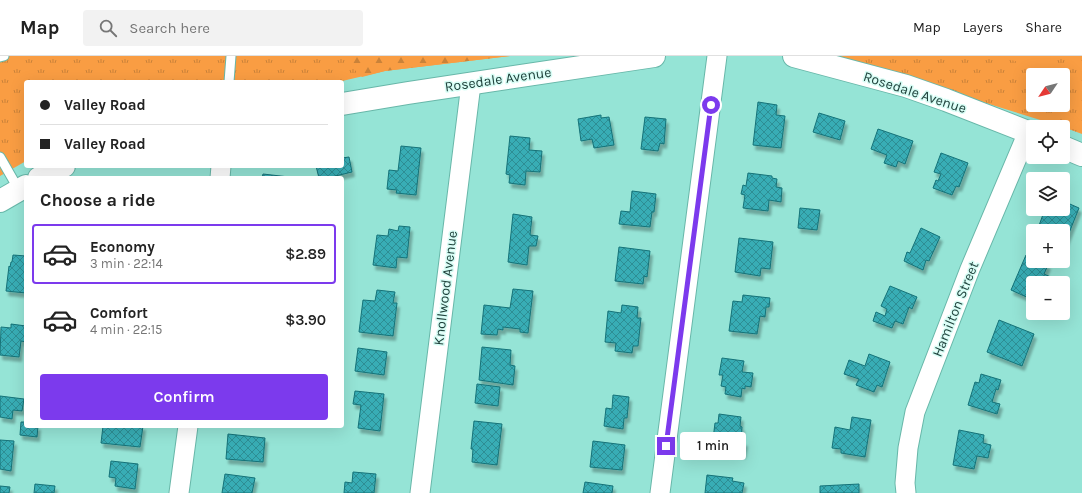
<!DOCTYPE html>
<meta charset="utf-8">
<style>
:root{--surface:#fff;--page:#f2f2f2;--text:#222;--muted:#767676;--line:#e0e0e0;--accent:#7c3aed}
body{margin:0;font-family:Karla,sans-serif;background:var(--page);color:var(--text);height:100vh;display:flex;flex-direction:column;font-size:15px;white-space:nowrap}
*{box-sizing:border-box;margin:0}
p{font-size:13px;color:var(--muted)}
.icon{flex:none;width:22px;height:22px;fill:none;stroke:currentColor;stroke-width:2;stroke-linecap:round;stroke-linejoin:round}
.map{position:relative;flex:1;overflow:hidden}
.side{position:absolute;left:24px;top:120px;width:320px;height:252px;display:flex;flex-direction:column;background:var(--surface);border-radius:4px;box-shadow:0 4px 16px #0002}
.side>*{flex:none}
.guide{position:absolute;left:24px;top:24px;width:320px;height:88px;border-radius:4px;box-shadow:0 4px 16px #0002;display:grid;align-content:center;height:88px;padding:0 16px;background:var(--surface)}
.needle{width:26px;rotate:235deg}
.controls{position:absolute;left:1026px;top:12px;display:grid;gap:8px}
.controls a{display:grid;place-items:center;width:44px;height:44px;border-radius:4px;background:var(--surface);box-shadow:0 4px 16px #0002;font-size:20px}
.end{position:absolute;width:18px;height:18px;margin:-9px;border:5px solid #7c3aed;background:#fff;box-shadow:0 0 0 2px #fff}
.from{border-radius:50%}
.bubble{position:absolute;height:28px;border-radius:4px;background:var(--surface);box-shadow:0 4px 16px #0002;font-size:13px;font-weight:600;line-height:28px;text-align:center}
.guide b{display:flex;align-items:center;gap:14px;height:38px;font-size:15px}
.guide b+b{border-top:1px solid var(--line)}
.guide i{width:10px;height:10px;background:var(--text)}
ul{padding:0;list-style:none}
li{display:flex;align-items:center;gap:12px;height:60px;margin:0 8px 6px;padding:0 8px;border:2px solid transparent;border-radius:4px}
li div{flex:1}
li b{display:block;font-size:15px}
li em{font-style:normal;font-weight:600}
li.current{border-color:var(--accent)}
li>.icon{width:36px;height:36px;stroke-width:1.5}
h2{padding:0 16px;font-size:18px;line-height:48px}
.cta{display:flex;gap:8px;margin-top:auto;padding:8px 16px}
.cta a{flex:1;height:46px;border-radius:4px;background:var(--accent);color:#fff;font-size:16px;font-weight:600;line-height:46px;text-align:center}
header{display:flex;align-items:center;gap:24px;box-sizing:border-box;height:56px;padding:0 20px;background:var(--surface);border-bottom:1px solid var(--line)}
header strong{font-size:19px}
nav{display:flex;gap:22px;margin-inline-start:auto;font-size:14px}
.search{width:280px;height:36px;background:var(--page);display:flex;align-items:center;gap:10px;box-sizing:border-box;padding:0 14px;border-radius:4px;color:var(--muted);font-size:15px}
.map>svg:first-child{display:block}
.grass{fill:url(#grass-tufts);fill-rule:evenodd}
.forest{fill:url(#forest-firs)}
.garden{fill:#f99d43}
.building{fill:url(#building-cross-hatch);stroke:#137278;filter:url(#shadow)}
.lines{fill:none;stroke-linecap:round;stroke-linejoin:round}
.lane-casing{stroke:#68b7a9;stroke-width:11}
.street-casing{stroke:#68b7a9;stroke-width:21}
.secondary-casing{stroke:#68b7a9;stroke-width:24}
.lane{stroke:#fff;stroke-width:9}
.street{stroke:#fff;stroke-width:19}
.secondary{stroke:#fff;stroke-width:22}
.route{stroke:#7c3aed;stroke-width:5}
.labels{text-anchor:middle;stroke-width:3;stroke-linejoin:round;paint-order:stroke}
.street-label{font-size:14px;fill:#1f413b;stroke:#d7fdf5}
</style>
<header>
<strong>Map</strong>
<div class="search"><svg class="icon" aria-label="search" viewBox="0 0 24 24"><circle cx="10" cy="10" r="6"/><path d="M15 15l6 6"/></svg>Search here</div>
<nav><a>Map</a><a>Layers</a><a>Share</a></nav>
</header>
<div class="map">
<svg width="1082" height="437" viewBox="0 0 1082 437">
<defs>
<pattern id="grass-tufts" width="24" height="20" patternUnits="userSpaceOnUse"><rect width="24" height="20" fill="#f99d43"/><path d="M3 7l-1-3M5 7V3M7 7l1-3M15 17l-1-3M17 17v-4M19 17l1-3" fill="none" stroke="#c98239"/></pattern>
<pattern id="forest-firs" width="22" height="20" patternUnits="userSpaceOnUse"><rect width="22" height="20" fill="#f99d43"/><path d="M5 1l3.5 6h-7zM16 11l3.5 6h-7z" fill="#c98239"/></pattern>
<pattern id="building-cross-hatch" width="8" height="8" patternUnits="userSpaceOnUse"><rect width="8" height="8" fill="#39adb5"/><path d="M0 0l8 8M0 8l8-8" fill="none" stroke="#2f8e94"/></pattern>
<filter id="shadow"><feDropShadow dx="2.5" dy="4.5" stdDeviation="1" flood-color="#0004"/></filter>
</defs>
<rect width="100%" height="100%" fill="#95e4d6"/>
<g class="grass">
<polygon points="0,0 510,0 385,15 338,26 26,26 26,105 0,120"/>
<path d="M834,0H1082V78L1063,71ZM1033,19H1063V49H1033Z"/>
</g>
<polygon class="forest" points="341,0 510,0 385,15 362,21"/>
<polygon class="garden" points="998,0 1051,0 1048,15"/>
<g class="building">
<polygon points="758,46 777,49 776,59 785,60 781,92 753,89"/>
<polygon points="819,57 845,65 840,84 813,76"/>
<polygon points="601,59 601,62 609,61 614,89 594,92 592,83 581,85 578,63"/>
<polygon points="645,61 666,63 664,88 660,87 658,95 641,93"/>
<polygon points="878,73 913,85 905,108 898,105 896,111 884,107 887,99 871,93"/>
<polygon points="510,80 530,82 529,94 542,95 540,116 526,115 525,129 509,127 510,119 506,118"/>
<polygon points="401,90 421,92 416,139 396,137 397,134 387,133 389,114 398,115"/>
<polygon points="941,97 968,107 959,131 956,130 952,139 933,132 936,124 938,125 941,118 934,116"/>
<polygon points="349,101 352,116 327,122 319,122 316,110 342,110 342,102"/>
<polygon points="748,117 772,120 772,122 777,123 776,131 782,132 781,146 769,144 768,155 743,152 745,139 741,138 743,129 746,130"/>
<polygon points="263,118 289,121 289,122 262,122"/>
<polygon points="632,135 656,138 654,156 652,156 650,171 619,168 621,155 630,156"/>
<polygon points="1063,145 1079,152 1065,187 1063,186 1063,175 1037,175 1045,153 1063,153"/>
<polygon points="800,152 820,154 817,174 798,172"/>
<polygon points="513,158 532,161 530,179 538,180 536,190 529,190 527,209 508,206"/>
<polygon points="399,170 410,171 407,202 397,201 396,212 373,209 377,179 388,180 389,173 398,175"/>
<polygon points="921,172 940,181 929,205 926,204 923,214 904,205 907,196 910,197"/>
<polygon points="739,182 773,186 770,213 761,212 760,220 735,216"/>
<polygon points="619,191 650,195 647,221 644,220 643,228 615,225"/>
<polygon points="13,199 26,200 26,237 6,235 9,210 10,211 11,206 12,206"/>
<polygon points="1026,199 1033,202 1033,205 1039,205 1048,209 1044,218 1053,222 1051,227 1033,227 1033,239 1031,243 1011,234"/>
<polygon points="890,230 917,241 912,253 909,251 903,268 895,265 892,272 873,265 876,256 885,260 887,253 881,250"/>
<polygon points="513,233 533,235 528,277 520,276 520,273 503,271 503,274 498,273 497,279 481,278 484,249 510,252"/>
<polygon points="377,234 395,236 393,247 397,247 393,280 359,276 363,244 375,245"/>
<polygon points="743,239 770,242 769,251 766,251 765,261 760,260 757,278 729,275 733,245 742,246"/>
<polygon points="622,249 638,251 637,262 641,262 638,290 633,290 632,297 615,295 616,287 605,286 608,255 621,257"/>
<polygon points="999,264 1034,278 1022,310 987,296"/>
<polygon points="11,268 26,270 26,286 21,285 19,301 0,299 1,271 11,272"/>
<polygon points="482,291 511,294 510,309 515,310 513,329 479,324"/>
<polygon points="358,292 387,296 384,319 355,315"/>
<polygon points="869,298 890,306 882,331 877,329 874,336 856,329 859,323 844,318 849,304 865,310"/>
<polygon points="722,302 744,305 742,316 753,317 751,331 745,330 745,333 742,332 741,341 725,338 726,331 721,330 723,319 719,319"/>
<polygon points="981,318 1001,324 998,334 996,333 992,346 1000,348 997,358 968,349 975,326 979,327"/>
<polygon points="477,328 500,331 498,350 475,347"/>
<polygon points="355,335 384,338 380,375 358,372 361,349 353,348"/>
<polygon points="613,339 629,341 627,362 624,362 623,373 604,370 606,352 612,353"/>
<polygon points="0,340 24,343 22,355 13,354 12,363 0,361"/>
<polygon points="719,358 741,361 740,370 742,371 741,386 745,386 743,398 714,393 715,383 713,383 715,367 718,367"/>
<polygon points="852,361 871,364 865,401 841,397 841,393 832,392 835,371 850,374"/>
<polygon points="474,365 502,368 497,409 472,406 473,393 471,393"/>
<polygon points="21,366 26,366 26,370 38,370 37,381 20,379"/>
<polygon points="103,370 143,370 140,391 101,387"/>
<polygon points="959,374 984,379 983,387 991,389 988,402 977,400 974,413 953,409"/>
<polygon points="228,378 265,382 263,406 226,403"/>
<polygon points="0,384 14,385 11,415 0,413"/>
<polygon points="593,385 625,389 622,414 590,411"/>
<polygon points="111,405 138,408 135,433 115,430 116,422 109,421"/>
<polygon points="353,416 376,418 374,437 344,437 345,426 352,427"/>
<polygon points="225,418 255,422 252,437 222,437"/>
<polygon points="707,419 733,422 732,425 744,427 742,437 705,437"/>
<polygon points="585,426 613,430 612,437 583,437"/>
<polygon points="35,428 55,430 54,437 34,437"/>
<polygon points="859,428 859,437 820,437 820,430"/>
<polygon points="0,430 10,431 9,437 0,437"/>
</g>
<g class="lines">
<g class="lane-casing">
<g id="lane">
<polyline points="0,1 4,0"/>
<polyline points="229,26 231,0"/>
<polyline points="0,101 19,134"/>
</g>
</g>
<g class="street-casing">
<g id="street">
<polyline points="220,122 221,110"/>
<polyline points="179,437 188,370"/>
<polyline points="420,437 471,28"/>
<polyline points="660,437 717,0"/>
<polyline points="906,437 905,427 908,392 915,356 970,213 1028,76"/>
</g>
</g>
<g class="secondary-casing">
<g id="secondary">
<polyline points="794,0 906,30 946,44 1033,78"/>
<polyline points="342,48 408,37 654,0"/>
<polyline points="1063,91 1082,99"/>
<polyline points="39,122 64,110"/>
<polyline points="0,145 26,130"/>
</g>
</g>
<use href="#lane" class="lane"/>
<use href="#street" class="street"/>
<use href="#secondary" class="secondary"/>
</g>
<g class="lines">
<polyline class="route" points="666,390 711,49"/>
</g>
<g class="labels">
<g class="street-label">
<text transform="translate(498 23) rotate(-8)" y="5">Rosedale Avenue</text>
<text transform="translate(915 36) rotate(18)" y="5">Rosedale Avenue</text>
<text transform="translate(445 232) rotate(-83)" y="5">Knollwood Avenue</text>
<text transform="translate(955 253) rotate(-68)" y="5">Hamilton Street</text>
</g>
</g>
</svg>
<div class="controls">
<a><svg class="needle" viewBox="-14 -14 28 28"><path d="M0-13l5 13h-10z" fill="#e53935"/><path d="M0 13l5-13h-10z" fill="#767676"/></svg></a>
<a><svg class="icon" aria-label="locate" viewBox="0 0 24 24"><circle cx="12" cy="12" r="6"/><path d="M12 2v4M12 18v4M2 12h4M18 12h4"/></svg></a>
<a><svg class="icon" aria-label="layers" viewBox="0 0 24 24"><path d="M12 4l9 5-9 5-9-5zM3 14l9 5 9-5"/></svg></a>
<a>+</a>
<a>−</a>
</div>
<i class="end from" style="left:711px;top:49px"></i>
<i class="end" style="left:666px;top:390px"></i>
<div class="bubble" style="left:680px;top:376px;width:66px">1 min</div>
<div class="guide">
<b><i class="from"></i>Valley Road</b>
<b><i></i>Valley Road</b>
</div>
<section class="side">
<h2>Choose a ride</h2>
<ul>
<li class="current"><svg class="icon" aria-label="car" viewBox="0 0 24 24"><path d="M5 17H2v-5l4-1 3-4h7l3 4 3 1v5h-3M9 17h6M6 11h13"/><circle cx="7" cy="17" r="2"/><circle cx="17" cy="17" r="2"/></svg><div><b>Economy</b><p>3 min · 22:14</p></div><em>$2.89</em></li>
<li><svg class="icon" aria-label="car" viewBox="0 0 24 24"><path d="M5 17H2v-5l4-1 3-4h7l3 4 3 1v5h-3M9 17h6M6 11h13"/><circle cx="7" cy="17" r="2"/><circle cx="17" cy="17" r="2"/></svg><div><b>Comfort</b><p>4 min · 22:15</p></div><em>$3.90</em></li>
</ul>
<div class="cta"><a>Confirm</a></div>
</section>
</div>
